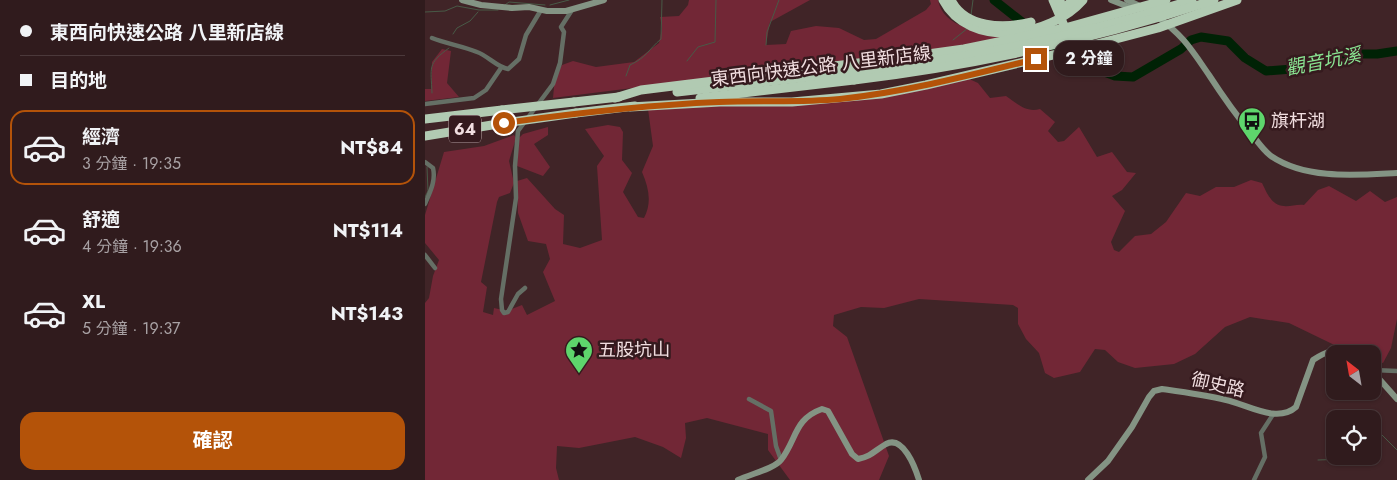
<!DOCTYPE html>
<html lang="zh-TW">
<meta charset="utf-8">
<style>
:root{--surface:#301b1d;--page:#3c282a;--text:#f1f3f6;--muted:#a8a1a4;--line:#4b393b;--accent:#b45309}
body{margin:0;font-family:Jost,"Noto Sans TC",sans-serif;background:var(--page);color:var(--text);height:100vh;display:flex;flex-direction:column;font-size:19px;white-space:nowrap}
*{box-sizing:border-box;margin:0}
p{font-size:16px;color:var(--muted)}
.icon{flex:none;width:28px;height:28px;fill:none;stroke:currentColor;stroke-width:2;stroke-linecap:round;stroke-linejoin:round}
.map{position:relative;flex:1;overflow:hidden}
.panel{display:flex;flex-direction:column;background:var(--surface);width:425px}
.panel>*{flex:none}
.hud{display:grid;align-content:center;height:110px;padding:0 20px;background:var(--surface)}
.needle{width:32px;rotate:329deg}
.buttons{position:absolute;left:901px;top:345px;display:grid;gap:10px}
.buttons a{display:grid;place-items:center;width:55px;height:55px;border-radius:10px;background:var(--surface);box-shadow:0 1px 4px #0004,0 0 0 1px var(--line);font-size:25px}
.end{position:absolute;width:22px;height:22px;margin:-11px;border:6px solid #b45309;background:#fff;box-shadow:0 0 0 2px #fff}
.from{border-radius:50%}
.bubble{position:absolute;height:35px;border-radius:15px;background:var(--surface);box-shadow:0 1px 4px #0004,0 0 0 1px var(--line);font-size:16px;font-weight:700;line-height:35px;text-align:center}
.hud b{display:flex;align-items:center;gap:18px;height:48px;font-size:19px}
.hud b+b{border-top:1px solid var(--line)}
.hud i{width:12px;height:12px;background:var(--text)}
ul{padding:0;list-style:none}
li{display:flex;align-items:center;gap:15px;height:75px;margin:0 10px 8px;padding:0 10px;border:2px solid transparent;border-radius:15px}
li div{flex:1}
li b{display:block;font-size:19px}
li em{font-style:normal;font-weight:700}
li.current{border-color:var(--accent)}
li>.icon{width:45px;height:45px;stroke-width:1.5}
.action{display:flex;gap:10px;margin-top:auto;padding:10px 20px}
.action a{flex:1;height:58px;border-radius:15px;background:var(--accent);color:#fff;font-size:20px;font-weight:700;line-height:58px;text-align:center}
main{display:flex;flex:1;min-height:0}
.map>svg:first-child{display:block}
.green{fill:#722736}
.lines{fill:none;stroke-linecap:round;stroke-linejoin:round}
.stream{stroke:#485a47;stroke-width:1}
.river{stroke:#002205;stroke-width:9}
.street{stroke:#656f65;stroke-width:4.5}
.secondary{stroke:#849484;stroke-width:6}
.highway{stroke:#b1cab2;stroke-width:9}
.highway-bridge{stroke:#b1cab2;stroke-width:9}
.route{stroke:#b45309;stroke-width:6}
.labels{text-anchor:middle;stroke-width:5;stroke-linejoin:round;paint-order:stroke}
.shield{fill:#351a1e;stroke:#b9a3a6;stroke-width:1}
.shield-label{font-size:16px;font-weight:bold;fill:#f1dee0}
.street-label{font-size:18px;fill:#f1dee0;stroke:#351a1e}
.poi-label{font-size:18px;fill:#f1dee0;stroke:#351a1e;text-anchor:start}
.water-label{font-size:19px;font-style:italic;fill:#89e391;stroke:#351a1e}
</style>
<main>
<section class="panel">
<div class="hud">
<b><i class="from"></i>東西向快速公路 八里新店線</b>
<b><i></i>目的地</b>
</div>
<ul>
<li class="current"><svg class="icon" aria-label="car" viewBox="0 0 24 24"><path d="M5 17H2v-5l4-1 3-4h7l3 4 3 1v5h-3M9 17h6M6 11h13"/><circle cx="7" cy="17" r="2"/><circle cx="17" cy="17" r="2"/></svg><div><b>經濟</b><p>3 分鐘 · 19:35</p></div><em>NT$84</em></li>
<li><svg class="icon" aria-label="car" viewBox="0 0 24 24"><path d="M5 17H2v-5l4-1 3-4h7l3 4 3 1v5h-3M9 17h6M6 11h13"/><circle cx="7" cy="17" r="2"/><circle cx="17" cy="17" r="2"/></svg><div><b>舒適</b><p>4 分鐘 · 19:36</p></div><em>NT$114</em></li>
<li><svg class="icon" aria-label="car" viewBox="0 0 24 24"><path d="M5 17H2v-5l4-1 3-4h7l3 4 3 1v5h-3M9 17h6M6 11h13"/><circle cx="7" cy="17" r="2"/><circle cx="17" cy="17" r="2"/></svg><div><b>XL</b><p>5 分鐘 · 19:37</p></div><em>NT$143</em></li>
</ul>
<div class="action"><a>確認</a></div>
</section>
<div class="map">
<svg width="972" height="480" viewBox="0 0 972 480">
<rect width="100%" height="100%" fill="#402427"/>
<g class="green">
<path d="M264,0H385L345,22L341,45L361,44L366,31L391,26L414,28L439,40L451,39L501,10L506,4L505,0H513C518,28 556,32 579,37L580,41L128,98L130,76L137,65L148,61L171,67L209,62L234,43L237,28L235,17L254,16L263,5Z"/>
<polygon points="17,49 26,51 22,83 34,97 0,101 0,89 6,89 7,62"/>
<path d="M542,78L553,83L565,98L581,96C593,104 601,113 615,109L630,122L623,131L633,142L639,141L654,127L672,157L687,152L702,172L711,173L697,190L687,196L700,211L686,242L689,250L694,252L710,236L726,234L741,222L761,193L775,196L791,187H809L826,180L837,183C842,193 846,205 859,206C865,207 871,204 879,205L893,190L904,186L931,201L945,191L960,202L972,197V319L966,348L958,363L948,361V354H928L864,323L825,317L800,327L770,354L749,364L710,368L693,362L680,350L670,349L655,372L629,378L620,373L614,353L601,339L593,324V308L588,305L494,299L459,308L436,307L409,315L408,326L422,337L464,456L454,480H365L343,450V434L282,418L260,423L261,438L256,458L238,447L210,437L154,448L132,446L131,468L134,480H0V303L4,298L8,276L14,260L0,243V215L19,152L59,146L89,135L91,138L84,161L89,183L85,193L74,197L72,202L56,282L62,287L58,312L68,315L69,308L82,311L97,305L102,315L130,301L118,272L125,259L121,244L103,241L93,213L92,181L102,178L130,209L139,215L138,244L155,248L177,240L172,166L179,156L160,129L183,125L195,127L198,132L197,160L207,173L198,192L213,217L219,218C227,203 224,188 217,172L228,146L223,109L450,98Z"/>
<polygon points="123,127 123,135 109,144 125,167 118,176 92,166 94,138 98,134"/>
</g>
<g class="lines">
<g class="stream">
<polyline points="80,5 84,2 120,5"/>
<polyline points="125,5 144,0"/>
<polyline points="0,12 20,11 32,6 54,10 73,10"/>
<polyline points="546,15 548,0"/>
<polyline points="28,34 32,28 45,21 53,12"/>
<polyline points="528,40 543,28"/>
<polyline points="341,45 342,32 354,0"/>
<polyline points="262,61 273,47 290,42 291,0"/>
<path d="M201,76L205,65C222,57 223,50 236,39L237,0"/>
<path d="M7,93C6,67 2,64 24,48"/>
<polyline points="0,197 3,191 2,167"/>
<polyline points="948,433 957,435 972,450"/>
<polyline points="893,460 922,459 923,456"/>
</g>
<g class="river">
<polyline points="569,0 602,26"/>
<polyline points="623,41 648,60 690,76 708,77 756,49 766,40 776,37 803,41 820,58 841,71 867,69 914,54 952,54 972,51"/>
</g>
<g class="street">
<path d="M7,38C22,44 38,46 52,52C63,56 72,67 83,69L94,59L101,35L116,10"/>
<polyline points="0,104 49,98 61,90 76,68"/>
<path d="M0,162L8,168C11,181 5,192 0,204"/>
<polyline points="0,255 10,268"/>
<polyline points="100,288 93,294 83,312 79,313 77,310 76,299 91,198 90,166 93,131 128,84 135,63 139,32 136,27 147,10"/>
<polyline points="948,370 972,371"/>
<polyline points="324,399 346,411 351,446 356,460"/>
<polyline points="829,480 840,457 836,433 849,413"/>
</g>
<g class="secondary">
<polyline points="37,0 56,5 87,8 104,7 122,11 141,11 179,0"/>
<polyline points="686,0 709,9"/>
<polyline points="702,0 717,7"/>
<path d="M731,16C758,35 766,49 784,75C797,95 811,115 826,133C832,141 838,150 846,156C881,180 932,175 972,173"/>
<polyline points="948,372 972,399"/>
<path d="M313,480C325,474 349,469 356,460C372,439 369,419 397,409L403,411L427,454L433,459C447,456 449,451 461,444C478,435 490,467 494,480"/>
<path d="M663,480L683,461L707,427L724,397L729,391L737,389C758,392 780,395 801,400C821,404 852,424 871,407L888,360C900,352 911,347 925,354"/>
</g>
<g class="highway">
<path d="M518,0C544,50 626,37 658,0"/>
<path d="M526,0C540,28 578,29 606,22"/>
<polyline points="634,11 649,0"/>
<polyline points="252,92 428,72"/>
<polyline points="190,98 216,90 481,57 539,49 640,28 645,51 501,85 456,94 367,102 295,102 205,107"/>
<polyline points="275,98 429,80"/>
<polyline points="149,102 194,97"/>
<polyline points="151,113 210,106"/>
<polyline points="0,119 77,110"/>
<polyline points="0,136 79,123"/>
</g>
<g class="highway-bridge">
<polyline points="628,0 640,28"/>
<polyline points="635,0 638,15"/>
<polyline points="640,28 741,0"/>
<polyline points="645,51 733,28 812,0"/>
<path d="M428,72C543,59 656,36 767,0"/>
<path d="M429,80C552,65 671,39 789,0"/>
<polyline points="77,110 149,102"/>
<polyline points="79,123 151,113"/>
</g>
</g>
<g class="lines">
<path class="route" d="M79,123C151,113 221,105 294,102C334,100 374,103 415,99C481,92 546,75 611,59"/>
</g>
<defs>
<g id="bus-pin" transform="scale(1.4375)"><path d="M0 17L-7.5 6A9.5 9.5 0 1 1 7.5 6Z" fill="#5ed56c" stroke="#351a1e"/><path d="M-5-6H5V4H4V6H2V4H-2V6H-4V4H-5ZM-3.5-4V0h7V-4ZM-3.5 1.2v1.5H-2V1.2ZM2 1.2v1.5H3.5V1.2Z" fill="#111"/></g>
<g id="sight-pin" transform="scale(1.4375)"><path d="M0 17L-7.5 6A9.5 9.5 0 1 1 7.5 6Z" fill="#5ed56c" stroke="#351a1e"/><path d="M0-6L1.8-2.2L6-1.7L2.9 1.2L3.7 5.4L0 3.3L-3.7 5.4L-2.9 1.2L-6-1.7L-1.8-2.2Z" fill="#111"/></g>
</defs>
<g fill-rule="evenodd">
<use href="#bus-pin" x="827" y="121"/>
<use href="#sight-pin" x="154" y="350"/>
</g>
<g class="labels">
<rect class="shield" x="24" y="115.5" width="32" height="27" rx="4"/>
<g class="shield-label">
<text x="40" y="135">64</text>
</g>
<g class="street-label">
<text transform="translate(396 66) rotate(-7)" y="6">東西向快速公路 八里新店線</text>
<text transform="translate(793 385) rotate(13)" y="6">御史路</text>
</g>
<g class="poi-label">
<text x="846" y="127">旗杆湖</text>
<text x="173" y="356">五股坑山</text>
</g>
<g class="water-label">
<text transform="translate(898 61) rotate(-11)" y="7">觀音坑溪</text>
</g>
</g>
</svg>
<div class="buttons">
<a><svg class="needle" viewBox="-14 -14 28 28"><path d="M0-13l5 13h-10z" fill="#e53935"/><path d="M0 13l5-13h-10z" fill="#a8a1a4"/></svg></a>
<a><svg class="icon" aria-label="locate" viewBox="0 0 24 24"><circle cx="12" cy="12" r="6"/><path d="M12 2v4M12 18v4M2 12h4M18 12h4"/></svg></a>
</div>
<i class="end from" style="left:79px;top:123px"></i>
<i class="end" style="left:611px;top:59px"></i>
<div class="bubble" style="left:629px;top:41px;width:70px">2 分鐘</div>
</div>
</main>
